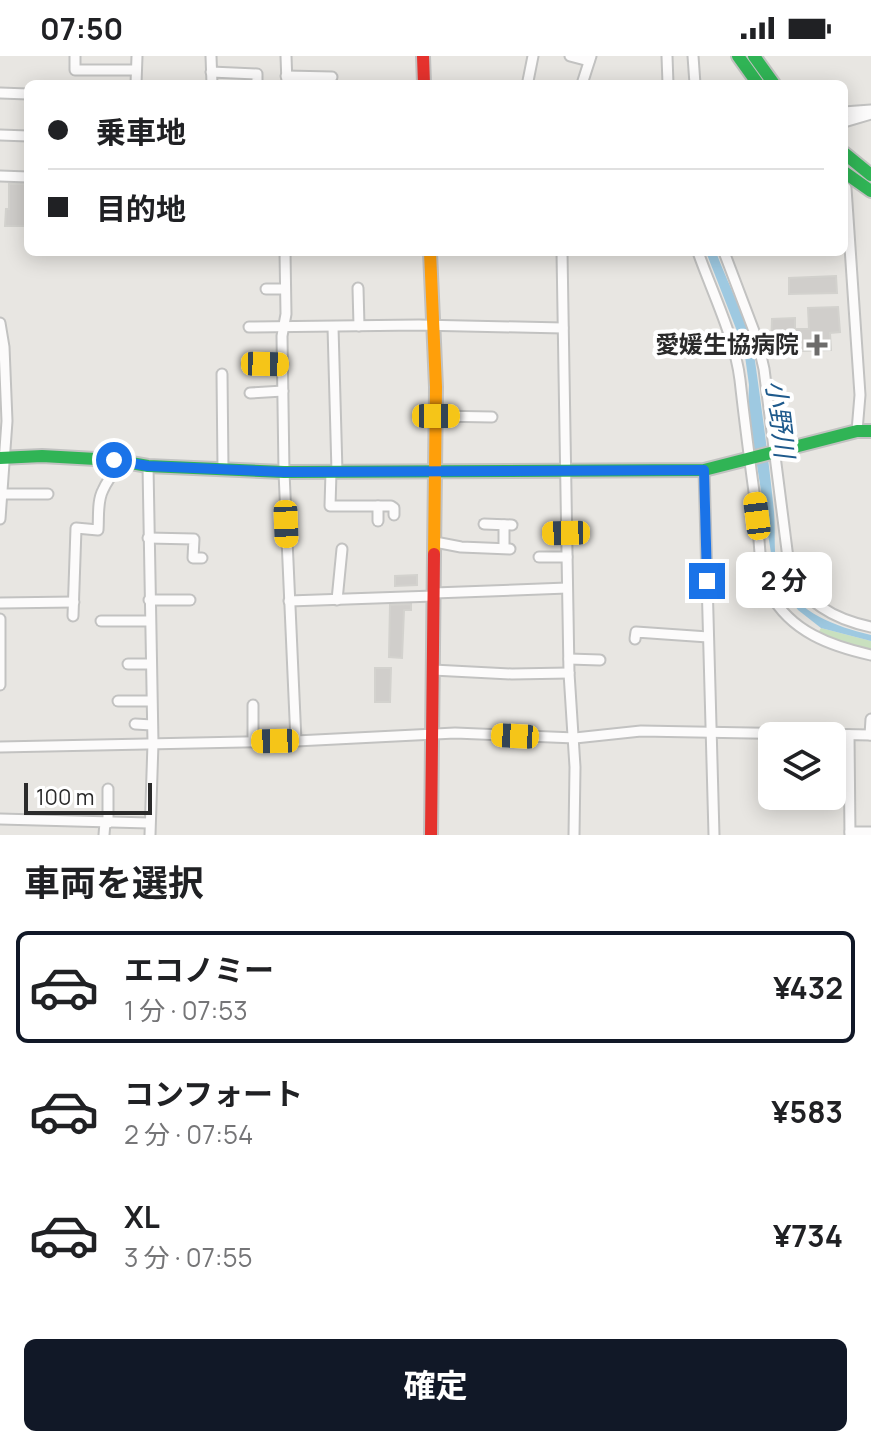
<!DOCTYPE html>
<html lang="ja">
<meta charset="utf-8">
<style>
:root{--surface:#fff;--page:#f6f6f6;--text:#202124;--muted:#757577;--line:#e0e0e0;--accent:#111827}
body{margin:0;font-family:Manrope,"Noto Sans JP",sans-serif;background:var(--page);color:var(--text);height:100vh;display:flex;flex-direction:column;font-size:30px;white-space:nowrap}
*{box-sizing:border-box;margin:0}
p{font-size:26px;color:var(--muted)}
.icon{flex:none;width:44px;height:44px;fill:none;stroke:currentColor;stroke-width:2;stroke-linecap:round;stroke-linejoin:round}
.map{position:relative;height:779px;overflow:hidden}
.drawer{display:flex;flex-direction:column;background:var(--surface);flex:1}
.drawer>*{flex:none}
.top-card{position:absolute;left:24px;top:24px;width:824px;height:176px;border-radius:12px;box-shadow:0 4px 20px #0003;display:grid;align-content:center;height:176px;padding:0 24px;background:var(--surface)}
.tools{position:absolute;left:758px;top:666px;display:grid;gap:16px}
.tools a{display:grid;place-items:center;width:88px;height:88px;border-radius:12px;background:var(--surface);box-shadow:0 4px 20px #0003;font-size:40px}
.scale{position:absolute;left:24px;bottom:20px;width:128px;box-sizing:border-box;padding-left:8px;border:4px solid #2b2b2b;border-top:0;font-size:22px;line-height:28px;white-space:nowrap;color:#2b2b2b;-webkit-text-stroke:6px #fff;paint-order:stroke}
.end{position:absolute;width:36px;height:36px;margin:-18px;border:10px solid #1a73e8;background:#fff;box-shadow:0 0 0 4px #fff}
.from{border-radius:50%}
.bubble{position:absolute;height:56px;border-radius:12px;background:var(--surface);box-shadow:0 4px 20px #0003;font-size:26px;font-weight:700;line-height:56px;text-align:center}
.car{position:absolute;width:24px;height:48px;margin:-24px -12px;border-radius:10px;box-shadow:0 0 6px 2px #0007;background:linear-gradient(#f5c518 24%,#345 0 40%,#f5c518 0 76%,#345 0 86%,#f5c518 0)}
.top-card b{display:flex;align-items:center;gap:28px;height:76px;font-size:30px}
.top-card b+b{border-top:2px solid var(--line)}
.top-card i{width:20px;height:20px;background:var(--text)}
ul{padding:0;list-style:none}
li{display:flex;align-items:center;gap:24px;height:112px;margin:0 16px 12px;padding:0 8px;border:4px solid transparent;border-radius:12px}
li div{flex:1}
li b{display:block;font-size:30px}
li em{font-style:normal;font-weight:700}
li.active{border-color:var(--accent)}
li>.icon{width:72px;height:72px;stroke-width:1.5}
h2{padding:0 24px;font-size:36px;line-height:96px}
.button{display:flex;gap:16px;margin-top:auto;padding:16px 24px}
.button a{flex:1;height:92px;border-radius:12px;background:var(--accent);color:#fff;font-size:32px;font-weight:700;line-height:92px;text-align:center}
.status{display:flex;justify-content:space-between;align-items:center;height:56px;padding:0 40px;background:var(--surface);direction:ltr}
.status svg{height:22px;fill:currentColor}
.map>svg:first-child{display:block}
.green{fill:#c9e0bf}
.water{fill:#9ec9e1}
.building{fill:#d0cecb;stroke:#d3d2ce;stroke-width:2}
.lines{fill:none;stroke-linecap:round;stroke-linejoin:round}
.street-casing{stroke:#c2c2c1;stroke-width:13}
.fast-casing{stroke:#c2c2c1;stroke-width:16}
.slow-casing{stroke:#c2c2c1;stroke-width:16}
.jam-casing{stroke:#c2c2c1;stroke-width:16}
.street{stroke:#fcfbfb;stroke-width:9}
.fast{stroke:#30b455;stroke-width:12}
.slow{stroke:#ff9f0a;stroke-width:12}
.jam{stroke:#e5322d;stroke-width:12}
.route{stroke:#1a73e8;stroke-width:10}
.poi-dot{fill:#6d6c6b;stroke:#fff;stroke-width:3}
.labels{text-anchor:middle;stroke-width:8;stroke-linejoin:round;paint-order:stroke}
.poi-label{font-size:24px;font-weight:bold;fill:#2b2b2b;stroke:#fff;text-anchor:end}
.water-label{font-size:26px;font-style:italic;fill:#1e5a8c;stroke:#fff}
</style>
<div class="status"><b>07:50</b><svg viewBox="0 0 49 12"><path d="M0 12V9h3v3zM5 12V6h3v6zM10 12V3h3v9zM15 12V0h3v12zM26 1h20v11H26zM47 4h2v5h-2z"/></svg></div>
<div class="map">
<svg width="871" height="779" viewBox="0 0 871 779">
<rect width="100%" height="100%" fill="#e8e6e2"/>
<polygon class="green" points="821,572 871,585 871,593 835,584 818,577"/>
<path class="water" d="M706,196H716C729,231 750,268 755,305C762,355 769,406 774,456C776,477 772,504 781,523C799,558 835,570 871,579V585L821,572L798,554L775,522L748,353L749,329L744,293Z"/>
<g class="building">
<polygon points="9,128 28,128 28,170 5,170 6,153 9,153"/>
<polygon points="836,220 837,237 789,238 789,222"/>
<polygon points="838,251 840,276 830,277 831,294 771,296 772,263 795,262 795,273 809,273 808,252"/>
<polygon points="417,519 417,529 395,530 395,520"/>
<polygon points="411,548 411,554 404,554 402,602 389,601 390,549"/>
<polygon points="375,612 391,612 390,646 375,646"/>
</g>
<g class="lines">
<g class="street-casing">
<g id="street">
<polyline points="75,0 75,14 136,14"/>
<polyline points="211,0 212,28"/>
<polyline points="286,0 287,28"/>
<polyline points="570,0 589,5"/>
<polyline points="667,0 668,28"/>
<polyline points="693,0 695,28"/>
<polyline points="211,16 257,18 257,28"/>
<polyline points="286,20 332,21"/>
<polyline points="528,25 533,0"/>
<polyline points="136,28 137,0"/>
<polyline points="582,28 591,0"/>
<polyline points="0,37 28,38"/>
<polyline points="844,56 871,54"/>
<polyline points="844,66 871,58"/>
<polyline points="0,79 28,80"/>
<polyline points="0,120 28,121"/>
<polyline points="846,132 860,339 857,375"/>
<polyline points="285,196 286,258 282,280 284,416 296,685"/>
<polyline points="562,196 569,617 575,711 574,779"/>
<path d="M698,196C712,236 735,282 740,324C745,369 751,414 757,458C760,484 758,514 770,537C791,576 831,590 871,599"/>
<path d="M724,196L757,283L764,313L789,510C804,547 834,563 871,571"/>
<polyline points="358,232 359,270"/>
<polyline points="266,233 285,233"/>
<polyline points="0,267 4,291 7,365 0,463"/>
<polyline points="249,271 419,269 563,272"/>
<polyline points="333,271 337,416"/>
<polyline points="247,308 283,308"/>
<polyline points="222,318 223,413"/>
<polyline points="250,337 283,335"/>
<polyline points="436,360 492,361"/>
<polyline points="148,410 153,687 150,779"/>
<polyline points="704,414 714,779"/>
<polyline points="331,416 330,450 391,450 394,452 394,459"/>
<polyline points="2,438 48,438"/>
<polyline points="378,450 378,465"/>
<polyline points="484,468 512,469"/>
<polyline points="504,469 504,492"/>
<polyline points="549,477 566,477"/>
<polyline points="148,482 194,483 193,502 202,502"/>
<polyline points="435,486 461,491 510,493"/>
<polyline points="539,501 567,501"/>
<polyline points="434,537 567,532"/>
<polyline points="149,544 190,544"/>
<polyline points="337,544 342,493"/>
<polyline points="289,545 434,540"/>
<polyline points="0,547 74,546"/>
<path d="M73,560L76,472L98,474C99,461 97,445 103,434C109,420 114,422 114,404"/>
<polyline points="0,563 0,629"/>
<polyline points="101,565 149,565"/>
<polyline points="635,583 636,576 708,581"/>
<polyline points="569,603 600,604"/>
<polyline points="128,608 150,608"/>
<polyline points="433,614 512,618 569,617"/>
<polyline points="118,645 151,645"/>
<polyline points="253,649 253,686"/>
<polyline points="135,668 152,669"/>
<polyline points="849,679 850,779"/>
<polyline points="870,679 871,663"/>
<polyline points="0,691 296,685 455,677 575,682 641,675 871,679"/>
<polyline points="108,733 108,767"/>
<polyline points="0,763 149,767"/>
<polyline points="850,776 871,776"/>
<polyline points="104,779 105,766"/>
</g>
</g>
<g class="fast-casing">
<g id="fast">
<polyline points="738,0 758,28"/>
<polyline points="754,0 774,28"/>
<polyline points="844,97 871,119"/>
<polyline points="844,116 871,135"/>
<polyline points="0,402 42,400 114,404 148,410 284,416 704,414 857,375 871,375"/>
</g>
</g>
<g class="slow-casing">
<polyline id="slow" points="430,196 436,331 434,498"/>
</g>
<g class="jam-casing">
<g id="jam">
<polyline points="423,0 424,28"/>
<polyline points="431,779 434,498"/>
</g>
</g>
<use href="#street" class="street"/>
<use href="#fast" class="fast"/>
<use href="#slow" class="slow"/>
<use href="#jam" class="jam"/>
</g>
<g class="lines">
<polyline class="route" points="114,404 148,410 284,416 704,414 707,525"/>
</g>
<path class="poi-dot" d="M813 277h8v8h8v8h-8v8h-8v-8h-8v-8h8z"/>
<g class="labels">
<g class="poi-label">
<text x="799" y="297">愛媛生協病院</text>
</g>
<g class="water-label">
<text transform="translate(780 363) rotate(83)" y="9">小野川</text>
</g>
</g>
</svg>
<div class="tools">
<a><svg class="icon" aria-label="layers" viewBox="0 0 24 24"><path d="M12 4l9 5-9 5-9-5zM3 14l9 5 9-5"/></svg></a>
</div>
<div class="scale">100 m</div>
<i class="end from" style="left:114px;top:404px"></i>
<i class="end" style="left:707px;top:525px"></i>
<div class="bubble" style="left:736px;top:496px;width:96px">2 分</div>
<i class="car" style="left:265px;top:308px;rotate:91deg"></i>
<i class="car" style="left:436px;top:360px;rotate:90deg"></i>
<i class="car" style="left:757px;top:460px;rotate:353deg"></i>
<i class="car" style="left:286px;top:468px;rotate:178deg"></i>
<i class="car" style="left:566px;top:477px;rotate:269deg"></i>
<i class="car" style="left:515px;top:680px;rotate:273deg"></i>
<i class="car" style="left:275px;top:685px;rotate:269deg"></i>
<div class="top-card">
<b><i class="from"></i>乗車地</b>
<b><i></i>目的地</b>
</div>
</div>
<section class="drawer">
<h2>車両を選択</h2>
<ul>
<li class="active"><svg class="icon" aria-label="car" viewBox="0 0 24 24"><path d="M5 17H2v-5l4-1 3-4h7l3 4 3 1v5h-3M9 17h6M6 11h13"/><circle cx="7" cy="17" r="2"/><circle cx="17" cy="17" r="2"/></svg><div><b>エコノミー</b><p>1 分 · 07:53</p></div><em>¥432</em></li>
<li><svg class="icon" aria-label="car" viewBox="0 0 24 24"><path d="M5 17H2v-5l4-1 3-4h7l3 4 3 1v5h-3M9 17h6M6 11h13"/><circle cx="7" cy="17" r="2"/><circle cx="17" cy="17" r="2"/></svg><div><b>コンフォート</b><p>2 分 · 07:54</p></div><em>¥583</em></li>
<li><svg class="icon" aria-label="car" viewBox="0 0 24 24"><path d="M5 17H2v-5l4-1 3-4h7l3 4 3 1v5h-3M9 17h6M6 11h13"/><circle cx="7" cy="17" r="2"/><circle cx="17" cy="17" r="2"/></svg><div><b>XL</b><p>3 分 · 07:55</p></div><em>¥734</em></li>
</ul>
<div class="button"><a>確定</a></div>
</section>
